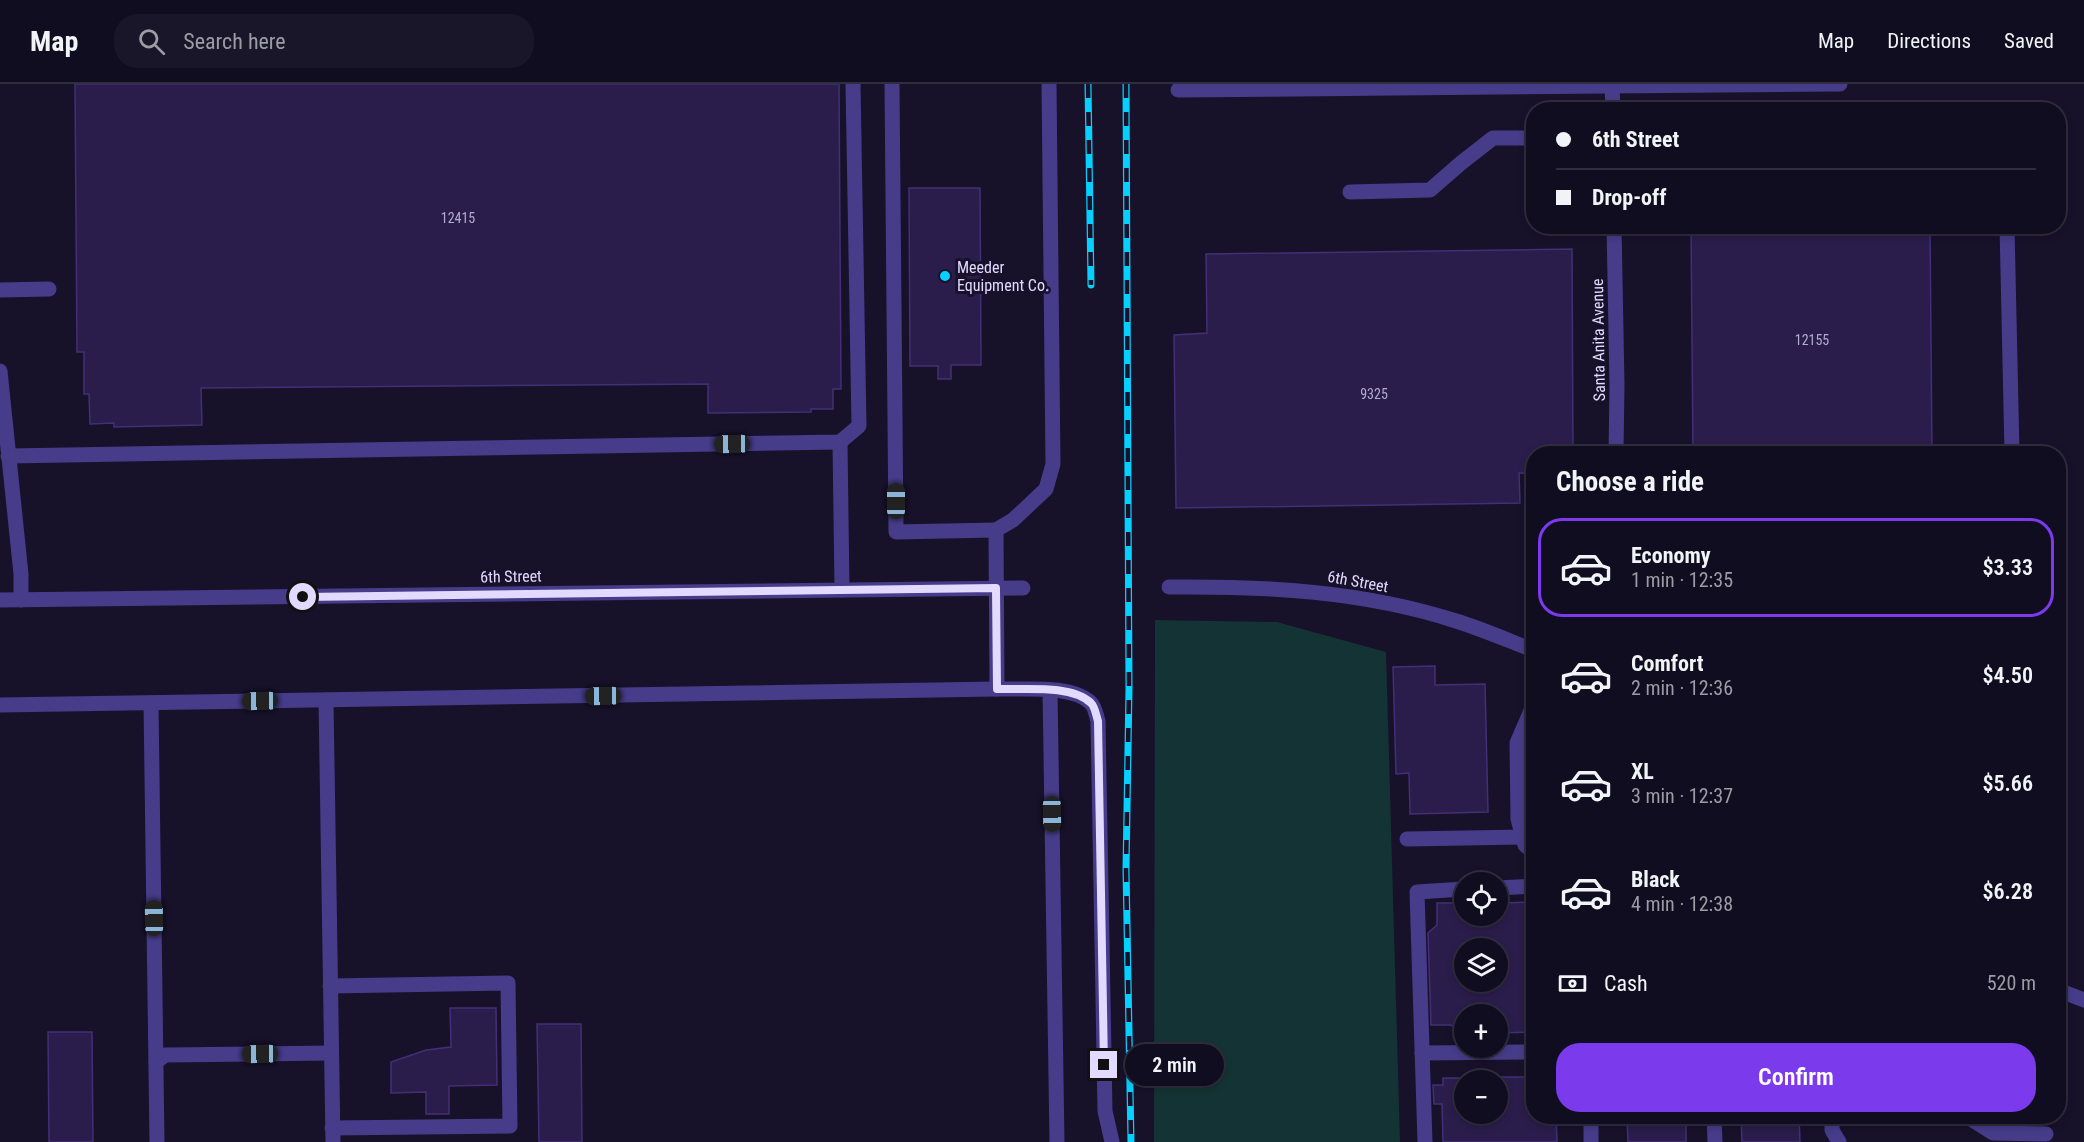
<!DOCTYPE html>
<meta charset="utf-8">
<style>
:root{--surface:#110d20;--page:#1a1629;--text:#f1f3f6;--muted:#9c9ca5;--line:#302d3e;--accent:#7c3aed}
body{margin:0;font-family:"Roboto Condensed",sans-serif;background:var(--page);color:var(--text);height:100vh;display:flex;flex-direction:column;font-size:22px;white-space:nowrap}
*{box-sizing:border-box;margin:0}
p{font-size:20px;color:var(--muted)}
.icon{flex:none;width:33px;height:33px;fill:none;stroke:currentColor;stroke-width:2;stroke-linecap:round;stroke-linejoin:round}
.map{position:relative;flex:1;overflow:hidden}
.sheet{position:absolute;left:1526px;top:362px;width:540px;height:678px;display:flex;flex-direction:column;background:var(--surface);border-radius:24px;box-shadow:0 3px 9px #0003,0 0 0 2px var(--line)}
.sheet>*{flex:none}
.top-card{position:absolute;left:1526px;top:18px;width:540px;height:132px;border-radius:24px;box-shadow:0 3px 9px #0003,0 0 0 2px var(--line);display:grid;align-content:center;height:132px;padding:0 30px;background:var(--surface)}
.tools{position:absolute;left:1454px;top:788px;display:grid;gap:12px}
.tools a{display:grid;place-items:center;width:54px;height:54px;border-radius:50%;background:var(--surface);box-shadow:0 3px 9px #0003,0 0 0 2px var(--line);font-size:30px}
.end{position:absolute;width:27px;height:27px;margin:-14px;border:8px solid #e2daff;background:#111;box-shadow:0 0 0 3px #111}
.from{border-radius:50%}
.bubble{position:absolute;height:42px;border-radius:21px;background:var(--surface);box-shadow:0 3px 9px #0003,0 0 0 2px var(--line);font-size:20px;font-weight:600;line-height:42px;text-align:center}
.car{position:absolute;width:18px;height:36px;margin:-18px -9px;border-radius:8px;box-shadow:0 0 4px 2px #0007;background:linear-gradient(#222 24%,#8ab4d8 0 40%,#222 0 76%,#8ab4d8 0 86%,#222 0)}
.top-card b{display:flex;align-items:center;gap:21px;height:57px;font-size:22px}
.top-card b+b{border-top:2px solid var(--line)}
.top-card i{width:15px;height:15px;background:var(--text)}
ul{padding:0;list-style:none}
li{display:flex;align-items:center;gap:18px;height:99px;margin:0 12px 9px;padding:0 18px;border:3px solid transparent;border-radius:24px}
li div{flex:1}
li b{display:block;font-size:22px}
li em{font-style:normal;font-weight:600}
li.active{border-color:var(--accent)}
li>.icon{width:54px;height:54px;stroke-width:1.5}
h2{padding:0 30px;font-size:27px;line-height:72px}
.pay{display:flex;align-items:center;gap:15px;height:66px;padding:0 30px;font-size:22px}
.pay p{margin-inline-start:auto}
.primary-button{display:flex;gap:12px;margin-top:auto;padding:12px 30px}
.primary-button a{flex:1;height:69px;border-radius:24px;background:var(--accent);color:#fff;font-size:24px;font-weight:600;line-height:69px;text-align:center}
header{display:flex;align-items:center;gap:36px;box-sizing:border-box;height:84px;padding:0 30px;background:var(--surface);border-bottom:2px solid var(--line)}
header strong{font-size:28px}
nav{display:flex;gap:33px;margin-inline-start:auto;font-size:21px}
.search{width:420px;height:54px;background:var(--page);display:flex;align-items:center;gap:15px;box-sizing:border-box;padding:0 21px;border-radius:24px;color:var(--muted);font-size:22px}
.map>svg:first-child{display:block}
.green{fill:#143334}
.building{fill:#2a1d4b;stroke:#432f77;stroke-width:1.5;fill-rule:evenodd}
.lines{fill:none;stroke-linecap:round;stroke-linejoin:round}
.minor{stroke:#463c89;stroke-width:15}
.rail-casing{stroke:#07d0fe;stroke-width:7}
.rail{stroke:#17112a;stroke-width:4.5;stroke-dasharray:14;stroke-linecap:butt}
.route{stroke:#e2daff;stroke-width:8}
.poi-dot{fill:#07d0fe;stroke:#17112a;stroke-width:2}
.labels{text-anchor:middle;stroke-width:6;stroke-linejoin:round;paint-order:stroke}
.number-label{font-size:14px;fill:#b4abd2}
.poi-label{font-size:16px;fill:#e2daff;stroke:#17112a;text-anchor:start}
.street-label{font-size:16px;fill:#e2daff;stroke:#17112a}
</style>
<header>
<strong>Map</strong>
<div class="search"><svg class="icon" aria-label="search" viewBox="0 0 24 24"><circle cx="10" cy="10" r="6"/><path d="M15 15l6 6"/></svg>Search here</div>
<nav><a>Map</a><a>Directions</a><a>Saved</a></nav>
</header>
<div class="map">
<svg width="2084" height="1058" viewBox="0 0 2084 1058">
<rect width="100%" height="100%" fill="#17112a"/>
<polygon class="green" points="1155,536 1277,538 1386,568 1400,1058 1154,1058"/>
<g class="building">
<polygon points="75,0 839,0 841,305 833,305 833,325 811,325 811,328 708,329 708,300 201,304 202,341 114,343 114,339 90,340 89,310 84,310 84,268 77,268"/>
<polygon points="909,104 980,104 981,281 951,281 951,295 938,295 938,282 910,282"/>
<polygon points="1691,142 1930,142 1932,369 1693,369"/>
<polygon points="1572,165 1573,369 1533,369 1533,389 1519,389 1520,419 1176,424 1174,251 1207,249 1206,170"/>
<polygon points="1435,582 1435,601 1485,600 1488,728 1410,730 1409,689 1396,690 1393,583"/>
<path d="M1533,818V948L1497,949V930H1464V952L1451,941H1431L1428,849L1437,841V819H1464V831H1497V819ZM1464,864H1497V897H1464Z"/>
<polygon points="450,924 496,924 497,1001 449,1002 449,1030 426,1030 426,1008 391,1009 391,978 426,966 451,963"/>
<polygon points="537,940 581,940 582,1058 539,1058"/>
<polygon points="48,948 92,948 93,1058 49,1058"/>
<polygon points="1497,993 1533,993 1533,1032 1556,1032 1557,1058 1443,1058 1442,1020 1434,1020 1433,1001 1443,1001 1443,994 1464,994 1464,1029 1497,1029"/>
<polygon points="1627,1032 1686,1032 1686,1058 1628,1058"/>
<polygon points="1741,1032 1799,1032 1800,1058 1742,1058"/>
</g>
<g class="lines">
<g class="minor">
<polyline points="892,0 896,448 996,446"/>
<path d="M1049,0L1053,380L1046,405L1013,436L996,446L997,605C1024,606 1071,600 1091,619C1095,623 1096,631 1098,637L1105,1027L1112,1058"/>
<polyline points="1612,0 1613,26"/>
<polyline points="1178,6 1840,0"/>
<polyline points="1350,108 1430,106 1461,79 1493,54 1533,54"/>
<polyline points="1614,142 1617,301 1616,369"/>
<polyline points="2007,142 2012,369"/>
<polyline points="0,206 49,205"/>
<polyline points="0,287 21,490 21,516"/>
<polyline points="840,358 842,506"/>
<polyline points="8,372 840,358 859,342 853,0"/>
<path d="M1169,503C1266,502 1363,507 1456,537C1482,545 1507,556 1533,566"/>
<polyline points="0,516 1023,504"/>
<polyline points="1050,606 1057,1058"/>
<polyline points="326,616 333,1058"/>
<polyline points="151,619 157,1058"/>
<polyline points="0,621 997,605"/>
<polyline points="1533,622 1517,659 1518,735 1525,761 1533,768"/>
<polyline points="1407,755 1523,753"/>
<polyline points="1497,804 1533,802"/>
<polyline points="330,902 508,899 510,1042 332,1044"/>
<polyline points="2058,906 2084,916"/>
<polyline points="1422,969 1533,968"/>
<polyline points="156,978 165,971 331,969"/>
<polyline points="1714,1032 1715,1058"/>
<polyline points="1832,1032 1832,1046 1839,1058"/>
<polyline points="1966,1032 1993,1049 2046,1050"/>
<polyline points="1425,1058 1417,808 1464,805"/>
<polyline points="1591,1058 1591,1032"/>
</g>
<g class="rail-casing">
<g id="rail">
<polyline points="1088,0 1091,201"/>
<polyline points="1126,0 1129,605 1126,785 1131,1058"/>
</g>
</g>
<use href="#rail" class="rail"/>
</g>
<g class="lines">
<path class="route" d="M303,513L996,504L997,605C1024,606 1071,600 1091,619C1095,623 1096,631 1098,637L1104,981"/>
</g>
<circle class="poi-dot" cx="945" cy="192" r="6"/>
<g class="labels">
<g class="number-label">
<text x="458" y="139">12415</text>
<text x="1812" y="261">12155</text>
<text x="1374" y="315">9325</text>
</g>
<g class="poi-label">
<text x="957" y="189">Meeder<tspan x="957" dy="18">Equipment Co.</tspan></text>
</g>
<g class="street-label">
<text transform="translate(1598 256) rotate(-91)" y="6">Santa Anita Avenue</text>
<text transform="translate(511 492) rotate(-1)" y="6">6th Street</text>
<text transform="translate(1358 497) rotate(10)" y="6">6th Street</text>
</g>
</g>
</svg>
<div class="tools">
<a><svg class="icon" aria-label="locate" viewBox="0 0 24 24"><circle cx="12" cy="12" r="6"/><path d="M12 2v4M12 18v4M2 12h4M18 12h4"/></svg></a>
<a><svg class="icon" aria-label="layers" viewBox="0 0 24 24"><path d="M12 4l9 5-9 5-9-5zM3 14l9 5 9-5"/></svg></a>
<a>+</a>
<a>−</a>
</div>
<i class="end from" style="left:303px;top:513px"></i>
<i class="end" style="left:1104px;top:981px"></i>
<div class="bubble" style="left:1125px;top:960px;width:99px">2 min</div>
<i class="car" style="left:732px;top:360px;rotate:269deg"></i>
<i class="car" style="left:896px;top:417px;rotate:0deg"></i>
<i class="car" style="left:603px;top:612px;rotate:269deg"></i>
<i class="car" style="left:260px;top:617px;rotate:269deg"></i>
<i class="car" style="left:1052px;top:730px;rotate:179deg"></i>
<i class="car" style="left:154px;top:834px;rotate:359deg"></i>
<i class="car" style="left:260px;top:970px;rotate:269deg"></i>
<div class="top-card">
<b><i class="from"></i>6th Street</b>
<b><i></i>Drop-off</b>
</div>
<section class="sheet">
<h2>Choose a ride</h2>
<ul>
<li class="active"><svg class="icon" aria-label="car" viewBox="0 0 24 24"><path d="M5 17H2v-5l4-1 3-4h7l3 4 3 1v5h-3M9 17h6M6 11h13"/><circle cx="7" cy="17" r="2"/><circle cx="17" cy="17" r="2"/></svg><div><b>Economy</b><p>1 min · 12:35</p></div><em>$3.33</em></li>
<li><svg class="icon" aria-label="car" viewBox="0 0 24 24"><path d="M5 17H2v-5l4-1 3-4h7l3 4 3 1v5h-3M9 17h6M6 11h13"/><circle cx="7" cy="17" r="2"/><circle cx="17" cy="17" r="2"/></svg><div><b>Comfort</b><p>2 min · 12:36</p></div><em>$4.50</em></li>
<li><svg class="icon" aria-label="car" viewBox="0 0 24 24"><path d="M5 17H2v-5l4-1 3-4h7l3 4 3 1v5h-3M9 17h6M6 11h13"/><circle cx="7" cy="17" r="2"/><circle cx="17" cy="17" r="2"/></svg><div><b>XL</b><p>3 min · 12:37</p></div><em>$5.66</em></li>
<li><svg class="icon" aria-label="car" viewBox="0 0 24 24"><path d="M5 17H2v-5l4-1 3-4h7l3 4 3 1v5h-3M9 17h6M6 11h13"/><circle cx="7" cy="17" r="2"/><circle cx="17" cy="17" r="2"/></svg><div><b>Black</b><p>4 min · 12:38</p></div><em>$6.28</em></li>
</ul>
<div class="pay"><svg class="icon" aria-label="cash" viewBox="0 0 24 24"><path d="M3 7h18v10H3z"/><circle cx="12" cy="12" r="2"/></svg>Cash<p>520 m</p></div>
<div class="primary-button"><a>Confirm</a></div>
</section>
</div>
